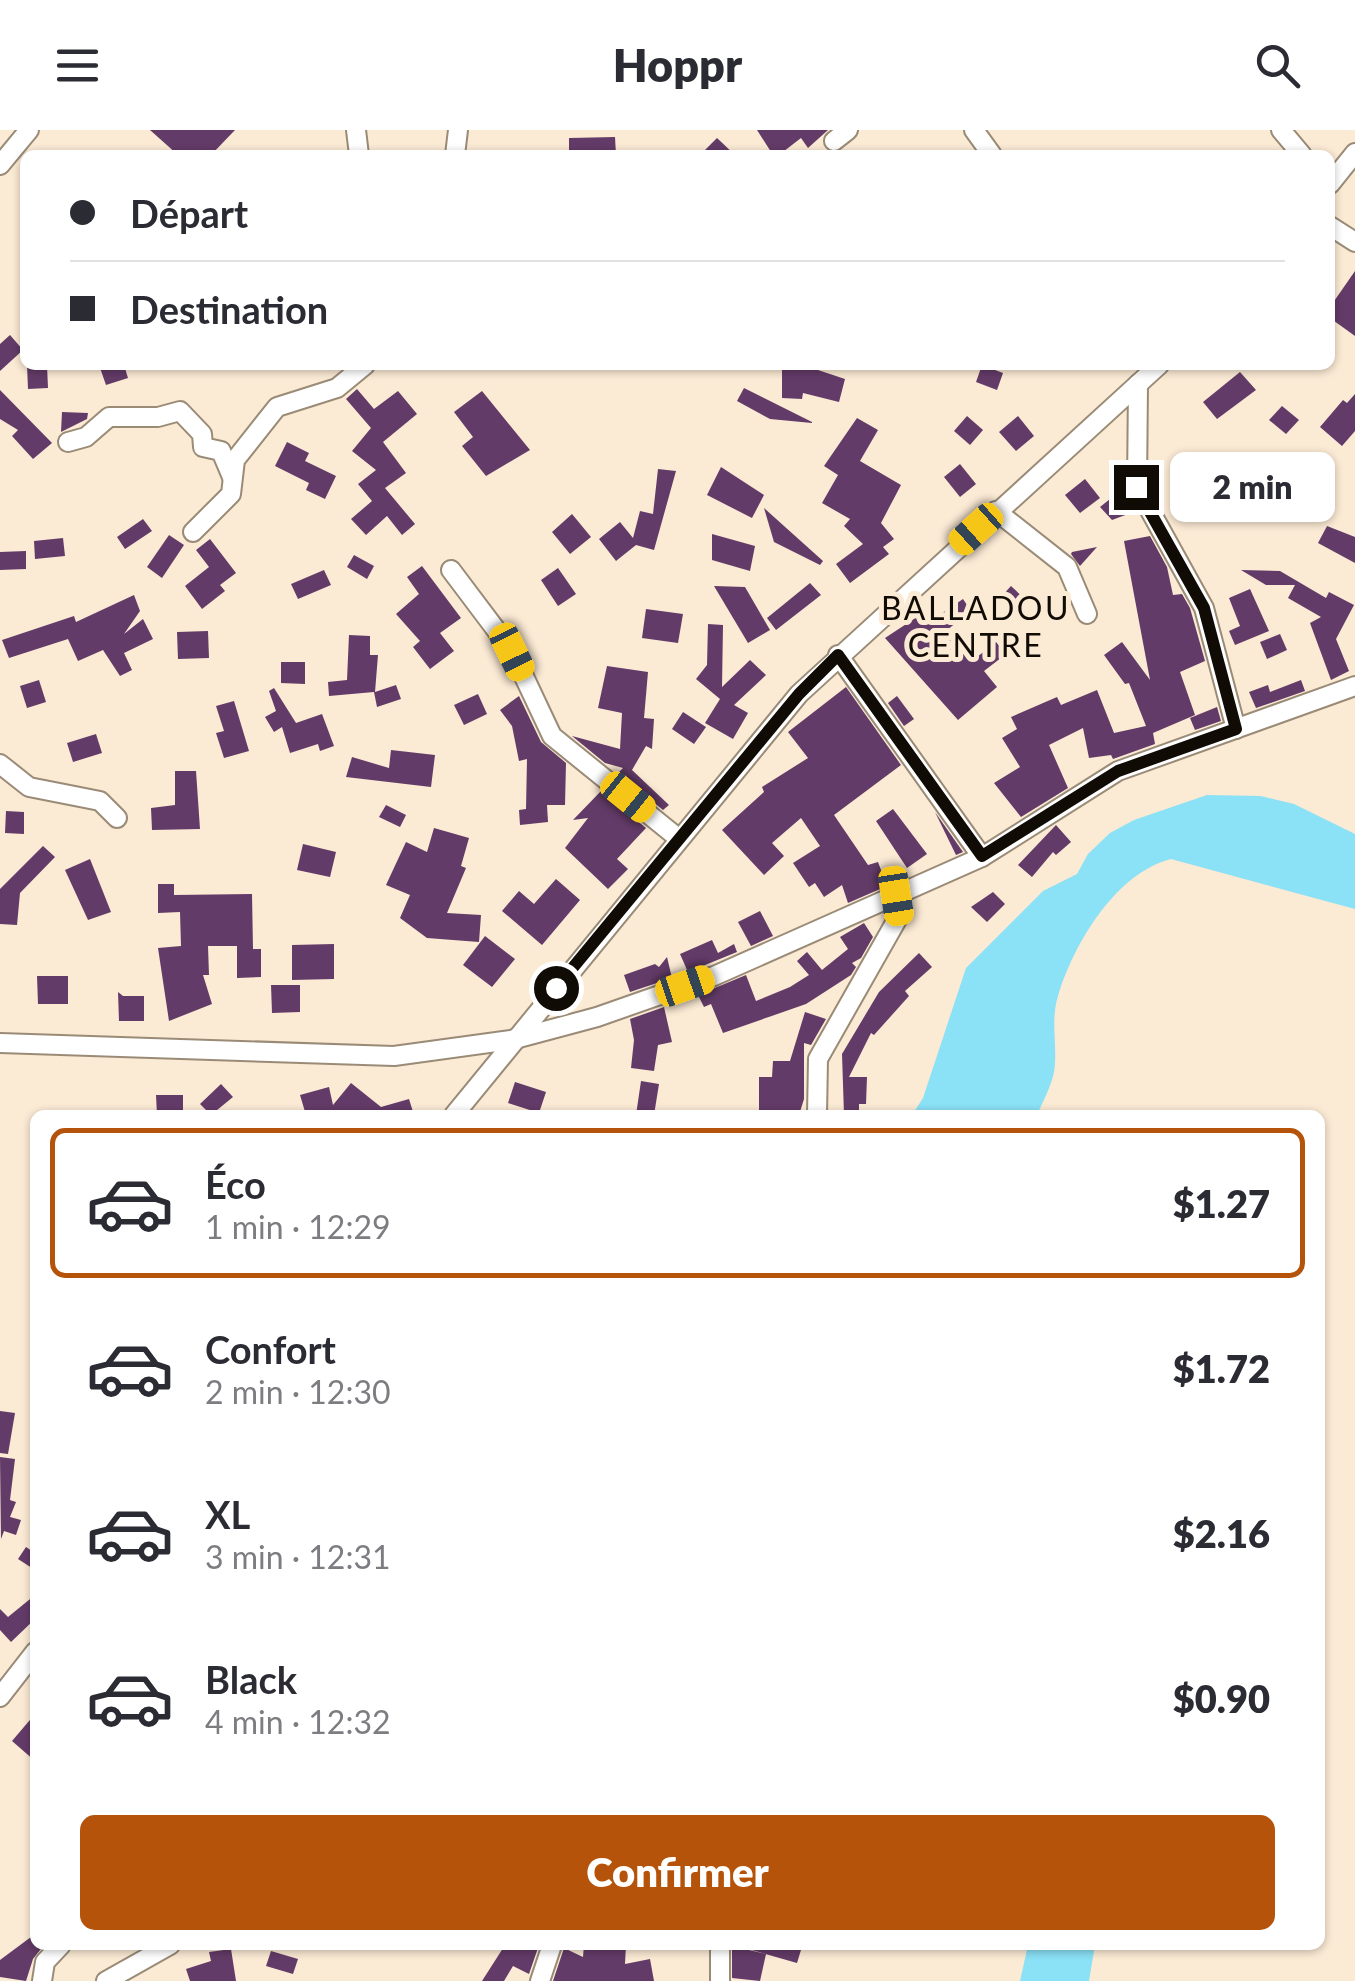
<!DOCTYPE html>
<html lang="fr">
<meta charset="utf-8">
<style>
:root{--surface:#fff;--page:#f2f2f3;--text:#2b2b33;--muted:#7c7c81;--line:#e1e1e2;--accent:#b45309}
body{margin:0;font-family:Lato,sans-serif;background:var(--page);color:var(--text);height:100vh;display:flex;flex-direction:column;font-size:38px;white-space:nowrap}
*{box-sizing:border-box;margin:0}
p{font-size:32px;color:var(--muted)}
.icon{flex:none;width:55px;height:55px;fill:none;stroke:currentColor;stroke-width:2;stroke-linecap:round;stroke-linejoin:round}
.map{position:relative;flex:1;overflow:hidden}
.sheet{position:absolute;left:30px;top:980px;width:1295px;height:840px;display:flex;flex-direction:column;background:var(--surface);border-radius:15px;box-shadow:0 2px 8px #0004}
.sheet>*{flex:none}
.hud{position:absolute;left:20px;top:20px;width:1315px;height:220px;border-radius:15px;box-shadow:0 2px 8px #0004;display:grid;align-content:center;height:220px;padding:0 50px;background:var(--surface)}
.end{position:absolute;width:45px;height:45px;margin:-22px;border:12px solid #110b05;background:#fff;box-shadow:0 0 0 5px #fff}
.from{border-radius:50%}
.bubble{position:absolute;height:70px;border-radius:15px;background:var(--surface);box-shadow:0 2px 8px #0004;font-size:32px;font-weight:800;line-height:70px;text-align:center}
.car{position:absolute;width:30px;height:60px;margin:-30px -15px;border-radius:12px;box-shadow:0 0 8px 2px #0007;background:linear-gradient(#f5c518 24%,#345 0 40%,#f5c518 0 76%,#345 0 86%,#f5c518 0)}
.hud b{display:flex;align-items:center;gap:35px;height:95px;font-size:38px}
.hud b+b{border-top:2px solid var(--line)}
.hud i{width:25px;height:25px;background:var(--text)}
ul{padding:18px 0 0;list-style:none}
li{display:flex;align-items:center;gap:30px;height:150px;margin:0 20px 15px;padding:0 30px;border:5px solid transparent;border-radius:15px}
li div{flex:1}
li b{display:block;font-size:38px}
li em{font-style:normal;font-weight:800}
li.current{border-color:var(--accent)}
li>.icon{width:90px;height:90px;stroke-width:1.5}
.action{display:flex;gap:20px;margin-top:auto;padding:20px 50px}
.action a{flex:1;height:115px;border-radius:15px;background:var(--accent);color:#fff;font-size:40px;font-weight:800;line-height:115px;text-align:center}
header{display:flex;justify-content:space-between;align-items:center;height:130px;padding:0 50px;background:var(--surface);font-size:45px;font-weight:800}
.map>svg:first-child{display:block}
.water{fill:#8be1f6}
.building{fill:#633b68}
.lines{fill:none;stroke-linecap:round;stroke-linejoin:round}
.street-casing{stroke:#9a8b77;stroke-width:22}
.street{stroke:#fff;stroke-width:18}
.route{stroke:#110b05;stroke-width:12}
.labels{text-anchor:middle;stroke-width:10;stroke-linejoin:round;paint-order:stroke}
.neighbourhood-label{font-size:32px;letter-spacing:2.5px;fill:#110b05;stroke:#fbead4}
</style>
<header><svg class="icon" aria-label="menu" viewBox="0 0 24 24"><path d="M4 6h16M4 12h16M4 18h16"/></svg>Hoppr<svg class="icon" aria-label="search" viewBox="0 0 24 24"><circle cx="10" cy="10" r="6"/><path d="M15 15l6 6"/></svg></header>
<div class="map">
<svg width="1355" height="1851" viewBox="0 0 1355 1851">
<rect width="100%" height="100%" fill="#fbead4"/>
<g class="water">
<path d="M1207,665L1260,666L1294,674L1355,704V779L1171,729C1116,743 1074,813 1058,866C1050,891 1058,917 1054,942C1051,957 1043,971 1037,985H912L923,968L966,838L1043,761L1077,744L1088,724L1110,703L1134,690Z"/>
<polygon points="1028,1815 1095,1815 1089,1851 1020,1851"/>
</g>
<g class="building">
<polygon points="150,0 235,0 211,25 178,25"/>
<polygon points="757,0 828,0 808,18 801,8 779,25 773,25"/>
<polygon points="615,7 616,25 569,25 569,8"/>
<polygon points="717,8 735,25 700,25"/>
<polygon points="1355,141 1355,206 1330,188 1330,177"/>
<polygon points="10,205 23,220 0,241 0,214"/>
<polygon points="27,235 47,235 48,258 28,259"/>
<polygon points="99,235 124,235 128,248 106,255"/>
<polygon points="782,235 803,235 845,249 839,272 803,263 802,269 782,268"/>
<polygon points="982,235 1003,243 997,260 976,252"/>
<polygon points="1240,242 1256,260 1217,289 1203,272"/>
<polygon points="744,258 812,292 812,293 770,289 737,271"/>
<polygon points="357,259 374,279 398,261 417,284 383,312 406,343 385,358 415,394 402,405 387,386 366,405 351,389 372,371 358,354 376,340 352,321 371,298 346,269"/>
<polygon points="0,260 52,313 33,329 12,306 18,300 0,289"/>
<polygon points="482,261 530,320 486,346 462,316 473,307 454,282"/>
<polygon points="1355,264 1355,301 1342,316 1320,297 1343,270 1347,273"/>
<polygon points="1282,276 1299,290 1286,304 1269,290"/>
<polygon points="62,282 88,283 87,289 61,302"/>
<polygon points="967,286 983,300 970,315 954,301"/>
<polygon points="1018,286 1034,306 1016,321 999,302"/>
<polygon points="857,288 878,300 860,331 901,355 881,393 894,409 883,417 889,424 850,453 836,434 863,414 844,396 850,389 822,373 838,345 824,336"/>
<polygon points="287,312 309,323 305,331 336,346 325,369 306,360 309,353 275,336"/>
<polygon points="960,334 976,354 960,367 944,347"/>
<polygon points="721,337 764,365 752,388 707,365"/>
<polygon points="658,339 676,341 654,420 636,415 616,431 599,409 620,392 633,408 640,381 653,384"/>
<polygon points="1085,349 1100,368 1080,383 1065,365"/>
<polygon points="1197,354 1206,373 1189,381 1180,362"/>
<polygon points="1125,357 1136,381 1112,390 1100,377"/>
<polygon points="764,378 823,431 820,435 774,412"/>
<polygon points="572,384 591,407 570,424 552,402"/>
<polygon points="143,389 152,401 125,419 117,407"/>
<polygon points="1327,396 1355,407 1355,433 1318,413"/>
<polygon points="712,404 755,416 750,441 712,430"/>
<polygon points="169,405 184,415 162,448 147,437"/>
<polygon points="1150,406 1167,437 1173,465 1182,464 1190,478 1205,531 1180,542 1195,585 1153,603 1155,614 1113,629 1111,625 1089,628 1083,598 1049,615 1068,658 1021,687 994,653 1020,637 1002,608 1017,599 1011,587 1057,567 1061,575 1097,560 1114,603 1146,596 1129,553 1125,554 1104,525 1122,512 1150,550 1124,411"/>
<polygon points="63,408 65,426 35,429 34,411"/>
<polygon points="210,409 236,443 220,455 225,461 202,479 185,456 209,437 196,420"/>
<polygon points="1097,417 1080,436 1071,424 1072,422"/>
<polygon points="26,421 26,439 0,440 0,422"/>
<polygon points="354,425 374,436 367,449 347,437"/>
<polygon points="422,436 461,488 440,503 454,521 430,539 413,517 420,511 396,484 419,464 407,447"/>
<polygon points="558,438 576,464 558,476 541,450"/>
<polygon points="324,440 331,455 298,469 291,454"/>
<polygon points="1241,440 1280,441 1326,468 1329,462 1354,475 1336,509 1349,541 1331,550 1310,493 1321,487 1288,468 1295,455 1266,455"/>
<polygon points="810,453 821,465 776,500 767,488"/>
<polygon points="714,456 745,457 770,500 748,513"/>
<polygon points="1011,456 1028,472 1016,484 999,469"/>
<polygon points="1250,459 1269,501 1235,515 1229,501 1240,496 1229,468"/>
<polygon points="134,465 140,481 124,504 143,489 153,509 124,523 132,540 120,546 103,520 78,531 68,509 9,528 2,510 74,486 76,492"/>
<polygon points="963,469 971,481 947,500 972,531 996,512 1006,524 984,541 997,557 958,590 885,508 929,479 935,488"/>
<polygon points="646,479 683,484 678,513 642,508"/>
<polygon points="708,494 723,495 722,557 750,530 766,545 734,575 748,583 733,609 705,593 720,569 696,549 707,535"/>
<polygon points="208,501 209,528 178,529 177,502"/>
<polygon points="1280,504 1287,520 1267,529 1260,512"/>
<polygon points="349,505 370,506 370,525 378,525 375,562 396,555 401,569 377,577 374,562 329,566 328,552 347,550"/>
<polygon points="281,532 305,532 305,554 281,553"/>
<polygon points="607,536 648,542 644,588 654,589 652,619 646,616 632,640 669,675 663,680 618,643 623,638 605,633 572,606 620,619 622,583 598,578"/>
<polygon points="39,550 46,572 27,578 20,556"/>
<polygon points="1301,550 1305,561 1256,578 1249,562 1268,555 1270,562"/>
<polygon points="846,557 901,635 834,685 868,735 878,732 887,756 848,773 842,755 824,767 815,753 809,757 793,733 820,716 801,688 772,713 784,726 764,745 722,700 764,662 762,657 808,628 788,602"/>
<polygon points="274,558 296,593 322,584 334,616 320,621 318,614 290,623 282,597 274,602 265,587 276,581 269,561"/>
<polygon points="478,564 487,584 464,595 454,575"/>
<polygon points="519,566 541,612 566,633 565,675 547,675 548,692 520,695 519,680 526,679 527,629 519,631 512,596 500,580"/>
<polygon points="897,566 914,589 904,596 888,573"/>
<polygon points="234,571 249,621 224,628 216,603 224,601 216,576"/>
<polygon points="1217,577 1221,591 1195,600 1190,588"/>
<polygon points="683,582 706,597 694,614 672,599"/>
<polygon points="96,604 102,623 73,632 67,613"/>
<polygon points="391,620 435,625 431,657 346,647 352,627 389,638"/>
<polygon points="175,641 196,641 200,699 152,700 151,678 175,675"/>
<polygon points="601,661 646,698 617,729 628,739 608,759 565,718 588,688 573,690"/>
<polygon points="386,675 406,685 400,697 379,687"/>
<polygon points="893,679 927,724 907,738 876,691"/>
<polygon points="6,681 24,682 24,704 5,703"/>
<polygon points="935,682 963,722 956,725"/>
<polygon points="1056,695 1071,712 1056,725 1053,722 1032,747 1018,735"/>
<polygon points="434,698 469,708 461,736 466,738 447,783 481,785 479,812 427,808 400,788 410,765 386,755 406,712 427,722"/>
<polygon points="303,714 336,722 330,747 297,740"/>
<polygon points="43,716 55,727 20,763 17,795 0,794 0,759"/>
<polygon points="90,729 111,782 88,790 65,740"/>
<polygon points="556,749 580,770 542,815 502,781 519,761 534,774"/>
<polygon points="158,754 174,754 174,765 252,764 253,819 261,819 261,847 237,848 237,816 208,816 209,845 203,845 212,874 169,891 158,818 181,816 180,782 158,783"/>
<polygon points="993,762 1005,774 987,792 971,777"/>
<polygon points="760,781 773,806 751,816 738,792"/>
<polygon points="864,793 873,807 861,828 852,833 856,837 851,845 806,874 723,903 711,874 704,877 698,865 746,845 756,871 790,857 809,845 797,831 807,822 822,840 848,819 840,807"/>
<polygon points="485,806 515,829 492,857 463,835"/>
<polygon points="712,810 718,823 734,814 737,822 688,842 680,824"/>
<polygon points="334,814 334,849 292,850 292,815"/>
<polygon points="919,823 932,837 905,861 909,866 874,905 871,903 849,947 867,947 866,974 859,974 859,985 844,985 842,924 879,862"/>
<polygon points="667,827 672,848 630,862 624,845 655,834 659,837"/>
<polygon points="37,846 68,846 68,874 38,874"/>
<polygon points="271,855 300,855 300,882 272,883"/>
<polygon points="118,862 123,866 144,866 144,891 119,891"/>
<polygon points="664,877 672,912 658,915 654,941 631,938 634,910 630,889"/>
<polygon points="805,882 826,889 811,915 804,913 804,969 799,985 759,985 759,947 772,947 773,931 790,931"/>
<polygon points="641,951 659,954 654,985 636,985"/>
<polygon points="515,952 546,962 539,983 508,973"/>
<polygon points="351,953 381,977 409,969 414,985 306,985 300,965 329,957 333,975"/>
<polygon points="221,954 233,967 211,985 200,974"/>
<polygon points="156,965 183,965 183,985 157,985"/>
<polygon points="0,1281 15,1283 8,1324 0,1323"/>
<polygon points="0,1327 15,1329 10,1370 16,1372 10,1387 21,1390 16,1405 4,1401 1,1409"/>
<polygon points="26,1417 35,1423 35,1440 18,1429"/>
<polygon points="35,1465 35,1489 11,1512 0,1500 0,1479 8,1487"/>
<polygon points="35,1584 35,1631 12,1611"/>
<polygon points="35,1804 35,1815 44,1815 33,1829 26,1851 0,1847 0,1830"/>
<polygon points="505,1815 539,1815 529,1844 513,1836 504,1851 482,1851"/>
<polygon points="584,1815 626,1815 625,1834 650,1829 654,1851 553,1851 564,1818 583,1827"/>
<polygon points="749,1815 786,1815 801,1820 797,1833 748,1819"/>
<polygon points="732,1816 766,1824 760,1851 732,1848"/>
<polygon points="231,1819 236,1851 190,1851 186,1839 211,1831 209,1822"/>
<polygon points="271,1821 298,1829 293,1844 266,1836"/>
</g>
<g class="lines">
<g class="street-casing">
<g id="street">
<polyline points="356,0 359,25"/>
<polyline points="974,0 992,25"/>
<polyline points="1281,0 1302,25"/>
<polyline points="834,11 848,0"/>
<polyline points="455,25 458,0"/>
<polyline points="0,35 29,0"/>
<polyline points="1330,54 1355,23"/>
<polyline points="1330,96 1355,112"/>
<polyline points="1138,254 1137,357 1204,478 1236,599"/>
<polyline points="68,312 86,307 109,287 158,287 180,281 202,304 203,317 221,321 232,347"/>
<polyline points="996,381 1067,437 1087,484"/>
<polyline points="193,402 231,364 235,330 277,277 337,258 365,235"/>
<polyline points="451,440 512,521 552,606 678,708"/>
<polyline points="838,525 982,727"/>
<polyline points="0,634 29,657 100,671 117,688"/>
<polyline points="0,913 394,926 511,910 597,887 714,846 982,727 1118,641 1355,556"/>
<polyline points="454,985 799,564 1159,235"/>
<polyline points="817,985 818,929 899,786 896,767"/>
<polyline points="0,1567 35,1522"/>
<polyline points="42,1851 45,1832 61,1815"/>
<polyline points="106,1851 170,1815"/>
<polyline points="540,1851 552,1815"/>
<polyline points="720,1851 720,1815"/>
</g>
</g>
<use href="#street" class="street"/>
</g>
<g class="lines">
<polyline class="route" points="556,858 799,564 838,525 982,726 1118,641 1236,599 1204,478 1136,357"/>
</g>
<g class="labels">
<g class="neighbourhood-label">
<text x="976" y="490">BALLADOU<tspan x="976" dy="37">CENTRE</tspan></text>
</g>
</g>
</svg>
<i class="end from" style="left:556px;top:858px"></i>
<i class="end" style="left:1136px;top:357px"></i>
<div class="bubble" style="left:1170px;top:322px;width:165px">2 min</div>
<i class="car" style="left:976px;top:399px;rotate:228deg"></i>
<i class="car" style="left:512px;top:522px;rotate:154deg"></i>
<i class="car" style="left:628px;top:667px;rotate:129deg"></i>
<i class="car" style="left:896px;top:766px;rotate:171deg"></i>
<i class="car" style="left:685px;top:856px;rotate:71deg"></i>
<div class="hud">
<b><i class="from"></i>Départ</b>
<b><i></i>Destination</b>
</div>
<section class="sheet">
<ul>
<li class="current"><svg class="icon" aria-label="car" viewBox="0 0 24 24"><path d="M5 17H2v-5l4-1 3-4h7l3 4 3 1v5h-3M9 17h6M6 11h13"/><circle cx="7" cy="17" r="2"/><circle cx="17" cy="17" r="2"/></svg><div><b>Éco</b><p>1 min · 12:29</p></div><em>$1.27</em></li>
<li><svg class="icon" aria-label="car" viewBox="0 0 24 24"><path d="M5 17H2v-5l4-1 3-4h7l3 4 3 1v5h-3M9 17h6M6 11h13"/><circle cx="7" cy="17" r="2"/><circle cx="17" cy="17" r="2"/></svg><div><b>Confort</b><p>2 min · 12:30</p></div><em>$1.72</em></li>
<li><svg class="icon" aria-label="car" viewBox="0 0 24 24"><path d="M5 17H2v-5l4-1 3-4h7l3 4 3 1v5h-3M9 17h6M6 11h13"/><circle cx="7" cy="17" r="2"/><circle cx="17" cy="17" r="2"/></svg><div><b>XL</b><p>3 min · 12:31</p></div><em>$2.16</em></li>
<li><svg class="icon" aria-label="car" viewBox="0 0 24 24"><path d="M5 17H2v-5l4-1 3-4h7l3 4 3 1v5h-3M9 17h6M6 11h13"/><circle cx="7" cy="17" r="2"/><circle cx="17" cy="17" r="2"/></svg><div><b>Black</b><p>4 min · 12:32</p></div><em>$0.90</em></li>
</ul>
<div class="action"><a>Confirmer</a></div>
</section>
</div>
